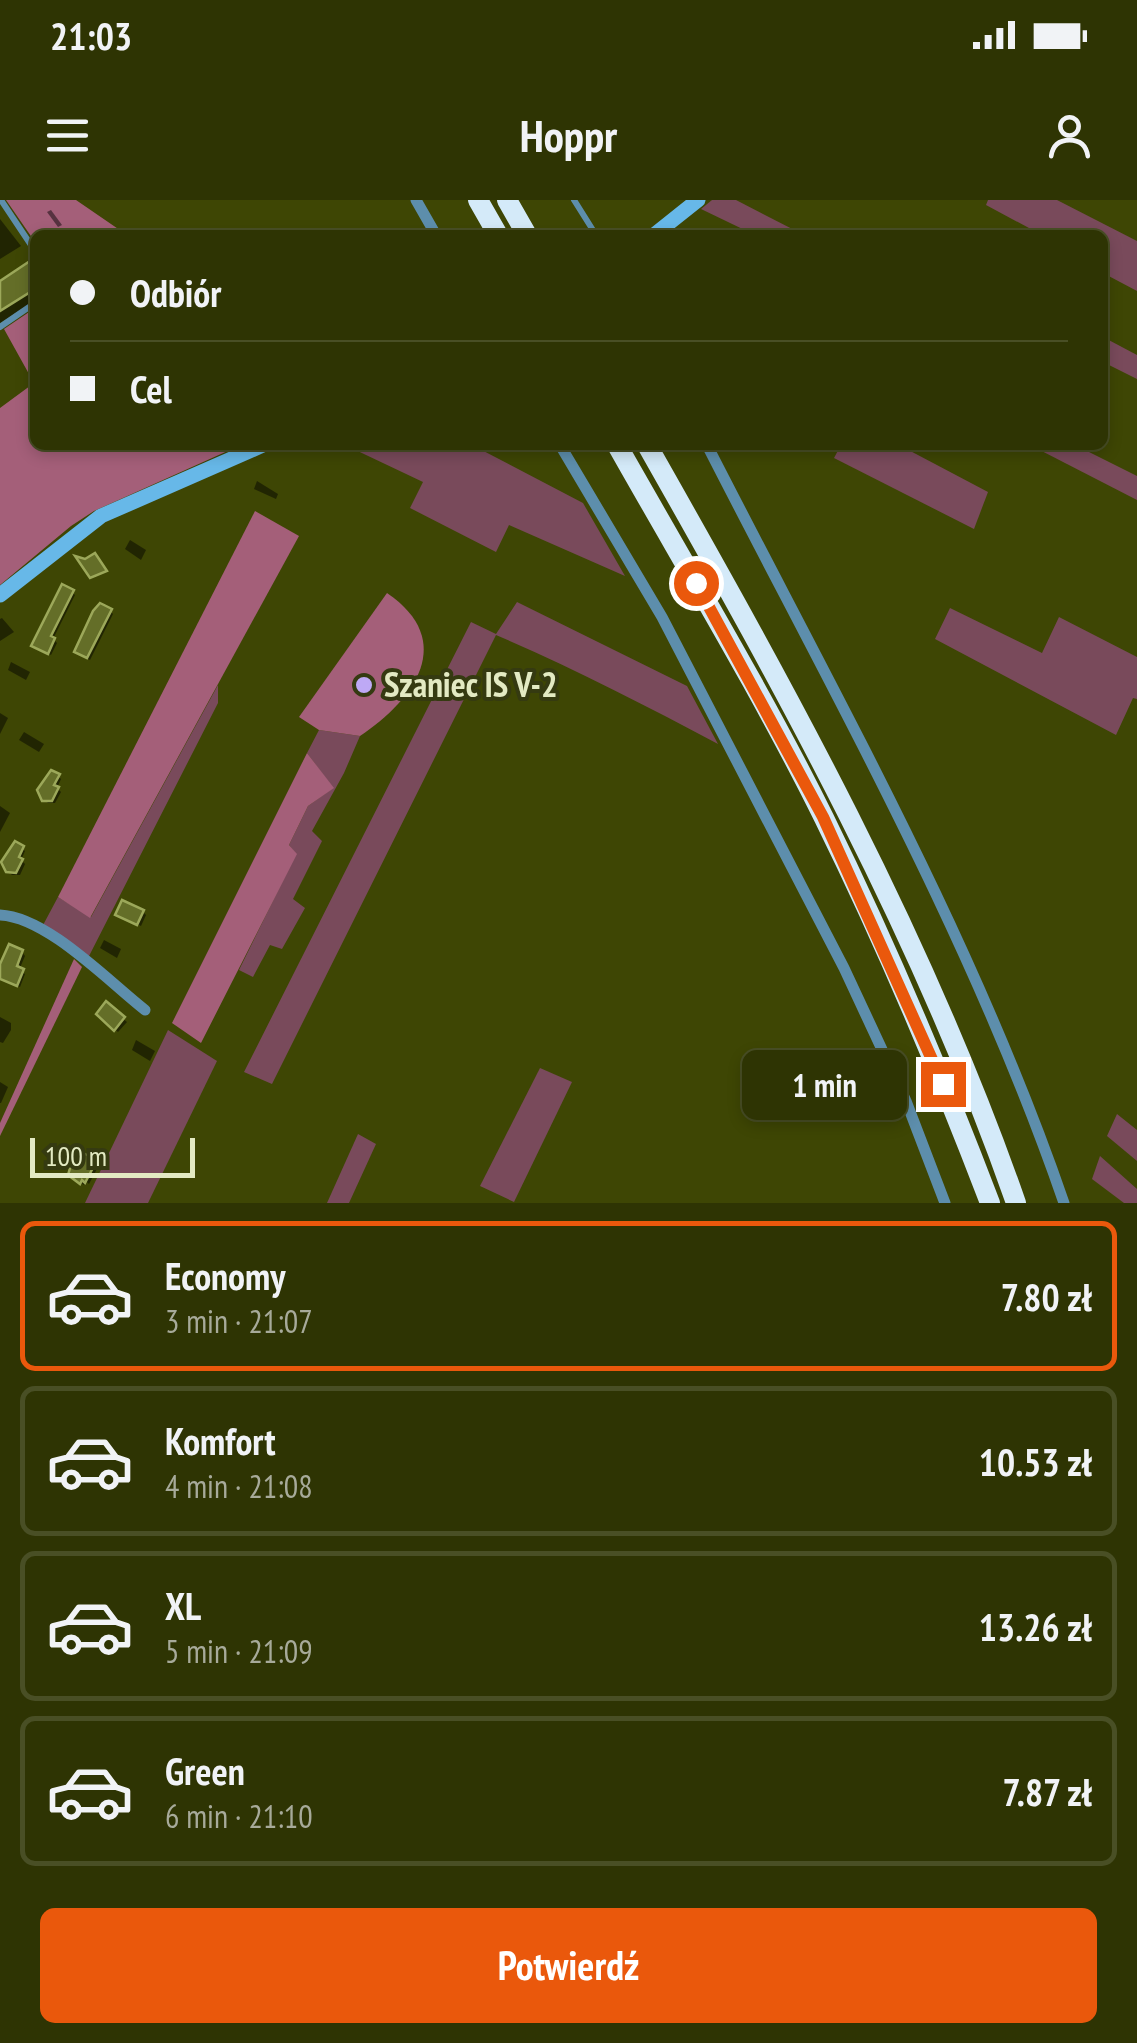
<!DOCTYPE html>
<html lang="pl">
<meta charset="utf-8">
<style>
:root{--surface:#2e3403;--page:#363c0d;--text:#f1f3f6;--muted:#a7aa9a;--line:#494f25;--accent:#ea580c}
body{margin:0;font-family:"PT Sans Narrow",sans-serif;background:var(--page);color:var(--text);height:100vh;display:flex;flex-direction:column;font-size:38px;white-space:nowrap}
*{box-sizing:border-box;margin:0}
p{font-size:32px;color:var(--muted)}
.icon{flex:none;width:55px;height:55px;fill:none;stroke:currentColor;stroke-width:2;stroke-linecap:round;stroke-linejoin:round}
.map{position:relative;height:1003px;overflow:hidden}
.panel{display:flex;flex-direction:column;background:var(--surface);flex:1}
.panel>*{flex:none}
.banner{position:absolute;left:30px;top:30px;width:1078px;height:220px;border-radius:15px;box-shadow:0 5px 15px #0003,0 0 0 2px var(--line);display:grid;align-content:center;height:220px;padding:0 40px;background:var(--surface)}
.scale{position:absolute;left:30px;bottom:25px;width:165px;box-sizing:border-box;padding-left:10px;border:5px solid #e3eac3;border-top:0;font-size:28px;line-height:35px;white-space:nowrap;color:#e3eac3;-webkit-text-stroke:8px #353a11;paint-order:stroke}
.end{position:absolute;width:45px;height:45px;margin:-22px;border:12px solid #ea580c;background:#fff;box-shadow:0 0 0 5px #fff}
.from{border-radius:50%}
.bubble{position:absolute;height:70px;border-radius:15px;background:var(--surface);box-shadow:0 5px 15px #0003,0 0 0 2px var(--line);font-size:32px;font-weight:700;line-height:70px;text-align:center}
.banner b{display:flex;align-items:center;gap:35px;height:95px;font-size:38px}
.banner b+b{border-top:2px solid var(--line)}
.banner i{width:25px;height:25px;background:var(--text)}
ul{padding:18px 0 0;list-style:none}
li{display:flex;align-items:center;gap:30px;height:150px;margin:0 20px 15px;padding:0 20px;border:5px solid var(--line);border-radius:15px}
li div{flex:1}
li b{display:block;font-size:38px}
li em{font-style:normal;font-weight:700}
li.on{border-color:var(--accent)}
li>.icon{width:90px;height:90px;stroke-width:1.5}
.button{display:flex;gap:20px;margin-top:auto;padding:20px 40px}
.button a{flex:1;height:115px;border-radius:15px;background:var(--accent);color:#fff;font-size:40px;font-weight:700;line-height:115px;text-align:center}
.status{display:flex;justify-content:space-between;align-items:center;height:70px;padding:0 50px;background:var(--surface);direction:ltr}
.status svg{height:28px;fill:currentColor}
header{display:flex;justify-content:space-between;align-items:center;height:130px;padding:0 40px;background:var(--surface);font-size:45px;font-weight:700}
.map>svg:first-child{display:block}
.green{fill:#794a5b}
.forest{fill:#a45f79}
.shadow{fill:#0007}
.building{fill:#646e28;stroke:#9ca85a;stroke-width:2.5}
.lines{fill:none;stroke-linecap:round;stroke-linejoin:round}
.lane{stroke:#5d8eac;stroke-width:6}
.street{stroke:#5d8eac;stroke-width:11}
.secondary{stroke:#67b8e8;stroke-width:15}
.highway{stroke:#d4eaf9;stroke-width:20}
.route{stroke:#ea580c;stroke-width:12}
.poi-dot{fill:#bea9f5;stroke:#353a11;stroke-width:4}
.labels{text-anchor:middle;stroke-width:8;stroke-linejoin:round;paint-order:stroke}
.poi-label{font-size:35px;font-weight:bold;fill:#e3eac3;stroke:#353a11;text-anchor:start}
</style>
<div class="status"><b>21:03</b><svg viewBox="0 0 49 12"><path d="M0 12V9h3v3zM5 12V6h3v6zM10 12V3h3v9zM15 12V0h3v12zM26 1h20v11H26zM47 4h2v5h-2z"/></svg></div>
<header><svg class="icon" aria-label="menu" viewBox="0 0 24 24"><path d="M4 6h16M4 12h16M4 18h16"/></svg>Hoppr<svg class="icon" aria-label="person" viewBox="0 0 24 24"><circle cx="12" cy="8" r="4"/><path d="M4 21q1-7 8-7t8 7"/></svg></header>
<div class="map">
<svg width="1137" height="1003" viewBox="0 0 1137 1003">
<rect width="100%" height="100%" fill="#3e4604"/>
<g class="green">
<polygon points="712,0 736,0 804,35 755,35 701,9"/>
<polygon points="988,0 1057,0 1137,41 1137,91 1103,73 1102,35 1042,35 986,5"/>
<polygon points="1103,137 1137,155 1137,179 1103,162"/>
<polygon points="345,245 472,245 583,303 625,376 509,325 496,352 410,308 423,282"/>
<polygon points="841,245 899,245 988,292 974,329 834,258"/>
<polygon points="1030,245 1075,245 1137,276 1137,300"/>
<path d="M517,402L687,486L718,544C645,505 571,467 496,435L272,884L244,872L471,422L496,434Z"/>
<polygon points="950,408 1042,453 1059,417 1137,457 1137,499 1133,498 1116,535 935,439"/>
<polygon points="218,485 218,503 87,760 42,727 58,697 91,717"/>
<polygon points="319,530 360,536 344,573 312,631 322,641 293,699 305,708 282,749 270,745 253,777 239,770 296,654 289,645 308,606 333,588 307,553"/>
<polygon points="168,830 217,861 148,1003 85,1003"/>
<polygon points="540,868 572,882 514,1002 480,986"/>
<polygon points="1117,914 1137,930 1137,961 1107,936"/>
<polygon points="358,934 376,944 349,1003 327,1003"/>
<polygon points="1100,956 1137,989 1137,1003 1124,1003 1092,979"/>
</g>
<g class="forest">
<polygon points="6,0 76,0 127,35 35,35 35,42"/>
<polygon points="35,108 35,245 241,245 94,311 71,326 0,385 0,208 34,183 4,129"/>
<polygon points="255,311 299,336 90,718 58,697"/>
<path d="M387,393C457,441 415,499 360,536L319,530L299,517Z"/>
<polygon points="307,553 334,588 308,606 289,645 297,654 201,843 172,823"/>
<polygon points="74,759 82,767 0,936 0,923"/>
</g>
<g class="shadow">
<polygon points="51,10 62,25 58,27 47,12"/>
<polygon points="0,19 21,46 0,59"/>
<polygon points="35,70 35,101 0,123 0,84"/>
<polygon points="257,281 278,294 276,299 254,289"/>
<polygon points="130,340 146,350 141,360 125,349"/>
<polygon points="72,392 75,395 53,439 57,443 51,455 37,448"/>
<polygon points="110,411 113,414 90,460 80,455"/>
<polygon points="2,418 14,432 0,441 0,419"/>
<polygon points="11,462 30,472 26,480 8,470"/>
<polygon points="0,513 8,518 0,534"/>
<polygon points="24,532 44,544 39,552 19,540"/>
<polygon points="58,576 61,579 57,588 61,592 55,603 48,603 44,599"/>
<polygon points="0,606 10,613 0,632"/>
<polygon points="22,648 25,651 21,660 25,664 20,675 12,675 8,671"/>
<polygon points="143,712 146,715 141,726 121,717"/>
<polygon points="104,740 121,749 117,758 100,748"/>
<polygon points="22,752 25,756 19,770 25,774 20,787 0,778 0,771"/>
<polygon points="106,805 127,822 118,832 99,814"/>
<polygon points="0,817 11,823 11,830 3,843 0,842"/>
<polygon points="136,840 155,851 150,861 132,850"/>
<polygon points="0,882 8,887 1,903 0,903"/>
<polygon points="96,962 99,965 89,984 86,981 84,985 75,978"/>
</g>
<g class="building">
<polygon points="30,61 35,69 35,89 0,111 0,81"/>
<polygon points="95,353 107,371 90,378 75,356 85,359"/>
<polygon points="62,384 74,390 51,436 55,438 48,454 31,446"/>
<polygon points="100,403 112,409 87,458 74,452 93,411"/>
<polygon points="51,570 60,574 54,585 59,587 52,601 42,601 37,590"/>
<polygon points="15,641 24,646 19,657 23,659 16,673 6,672 1,662"/>
<polygon points="122,700 144,710 137,725 115,715"/>
<polygon points="9,744 23,750 17,766 24,769 17,786 0,779 0,764"/>
<polygon points="106,801 125,817 114,831 96,814"/>
<polygon points="81,952 97,960 85,983 82,980 80,984 68,975 73,958 78,960"/>
</g>
<g class="lines">
<g class="lane">
<polyline points="1,0 35,51"/>
<polyline points="574,0 596,35"/>
<polyline points="0,127 35,103"/>
</g>
<g class="street">
<polyline points="416,0 436,35"/>
<polyline points="560,245 662,417 844,768 906,901 945,1003"/>
<path d="M707,245C834,494 973,738 1064,1003"/>
<path d="M0,715C47,717 108,781 145,810"/>
</g>
<g class="secondary">
<polyline points="654,35 698,0"/>
<polyline points="0,395 101,316 263,245"/>
</g>
<g class="highway">
<polyline points="478,0 498,35"/>
<polyline points="507,0 527,35"/>
<path d="M617,245C687,369 761,491 824,618C886,744 940,872 990,1003"/>
<path d="M647,245C786,490 923,736 1016,1003"/>
</g>
</g>
<g class="lines">
<polyline class="route" points="696,383 823,617 943,884"/>
</g>
<circle class="poi-dot" cx="364" cy="485" r="10"/>
<g class="labels">
<g class="poi-label">
<text x="384" y="497">Szaniec IS V-2</text>
</g>
</g>
</svg>
<div class="scale">100 m</div>
<i class="end from" style="left:696px;top:383px"></i>
<i class="end" style="left:943px;top:884px"></i>
<div class="bubble" style="left:742px;top:850px;width:165px">1 min</div>
<div class="banner">
<b><i class="from"></i>Odbiór</b>
<b><i></i>Cel</b>
</div>
</div>
<section class="panel">
<ul>
<li class="on"><svg class="icon" aria-label="car" viewBox="0 0 24 24"><path d="M5 17H2v-5l4-1 3-4h7l3 4 3 1v5h-3M9 17h6M6 11h13"/><circle cx="7" cy="17" r="2"/><circle cx="17" cy="17" r="2"/></svg><div><b>Economy</b><p>3 min · 21:07</p></div><em>7.80 zł</em></li>
<li><svg class="icon" aria-label="car" viewBox="0 0 24 24"><path d="M5 17H2v-5l4-1 3-4h7l3 4 3 1v5h-3M9 17h6M6 11h13"/><circle cx="7" cy="17" r="2"/><circle cx="17" cy="17" r="2"/></svg><div><b>Komfort</b><p>4 min · 21:08</p></div><em>10.53 zł</em></li>
<li><svg class="icon" aria-label="car" viewBox="0 0 24 24"><path d="M5 17H2v-5l4-1 3-4h7l3 4 3 1v5h-3M9 17h6M6 11h13"/><circle cx="7" cy="17" r="2"/><circle cx="17" cy="17" r="2"/></svg><div><b>XL</b><p>5 min · 21:09</p></div><em>13.26 zł</em></li>
<li><svg class="icon" aria-label="car" viewBox="0 0 24 24"><path d="M5 17H2v-5l4-1 3-4h7l3 4 3 1v5h-3M9 17h6M6 11h13"/><circle cx="7" cy="17" r="2"/><circle cx="17" cy="17" r="2"/></svg><div><b>Green</b><p>6 min · 21:10</p></div><em>7.87 zł</em></li>
</ul>
<div class="button"><a>Potwierdź</a></div>
</section>
